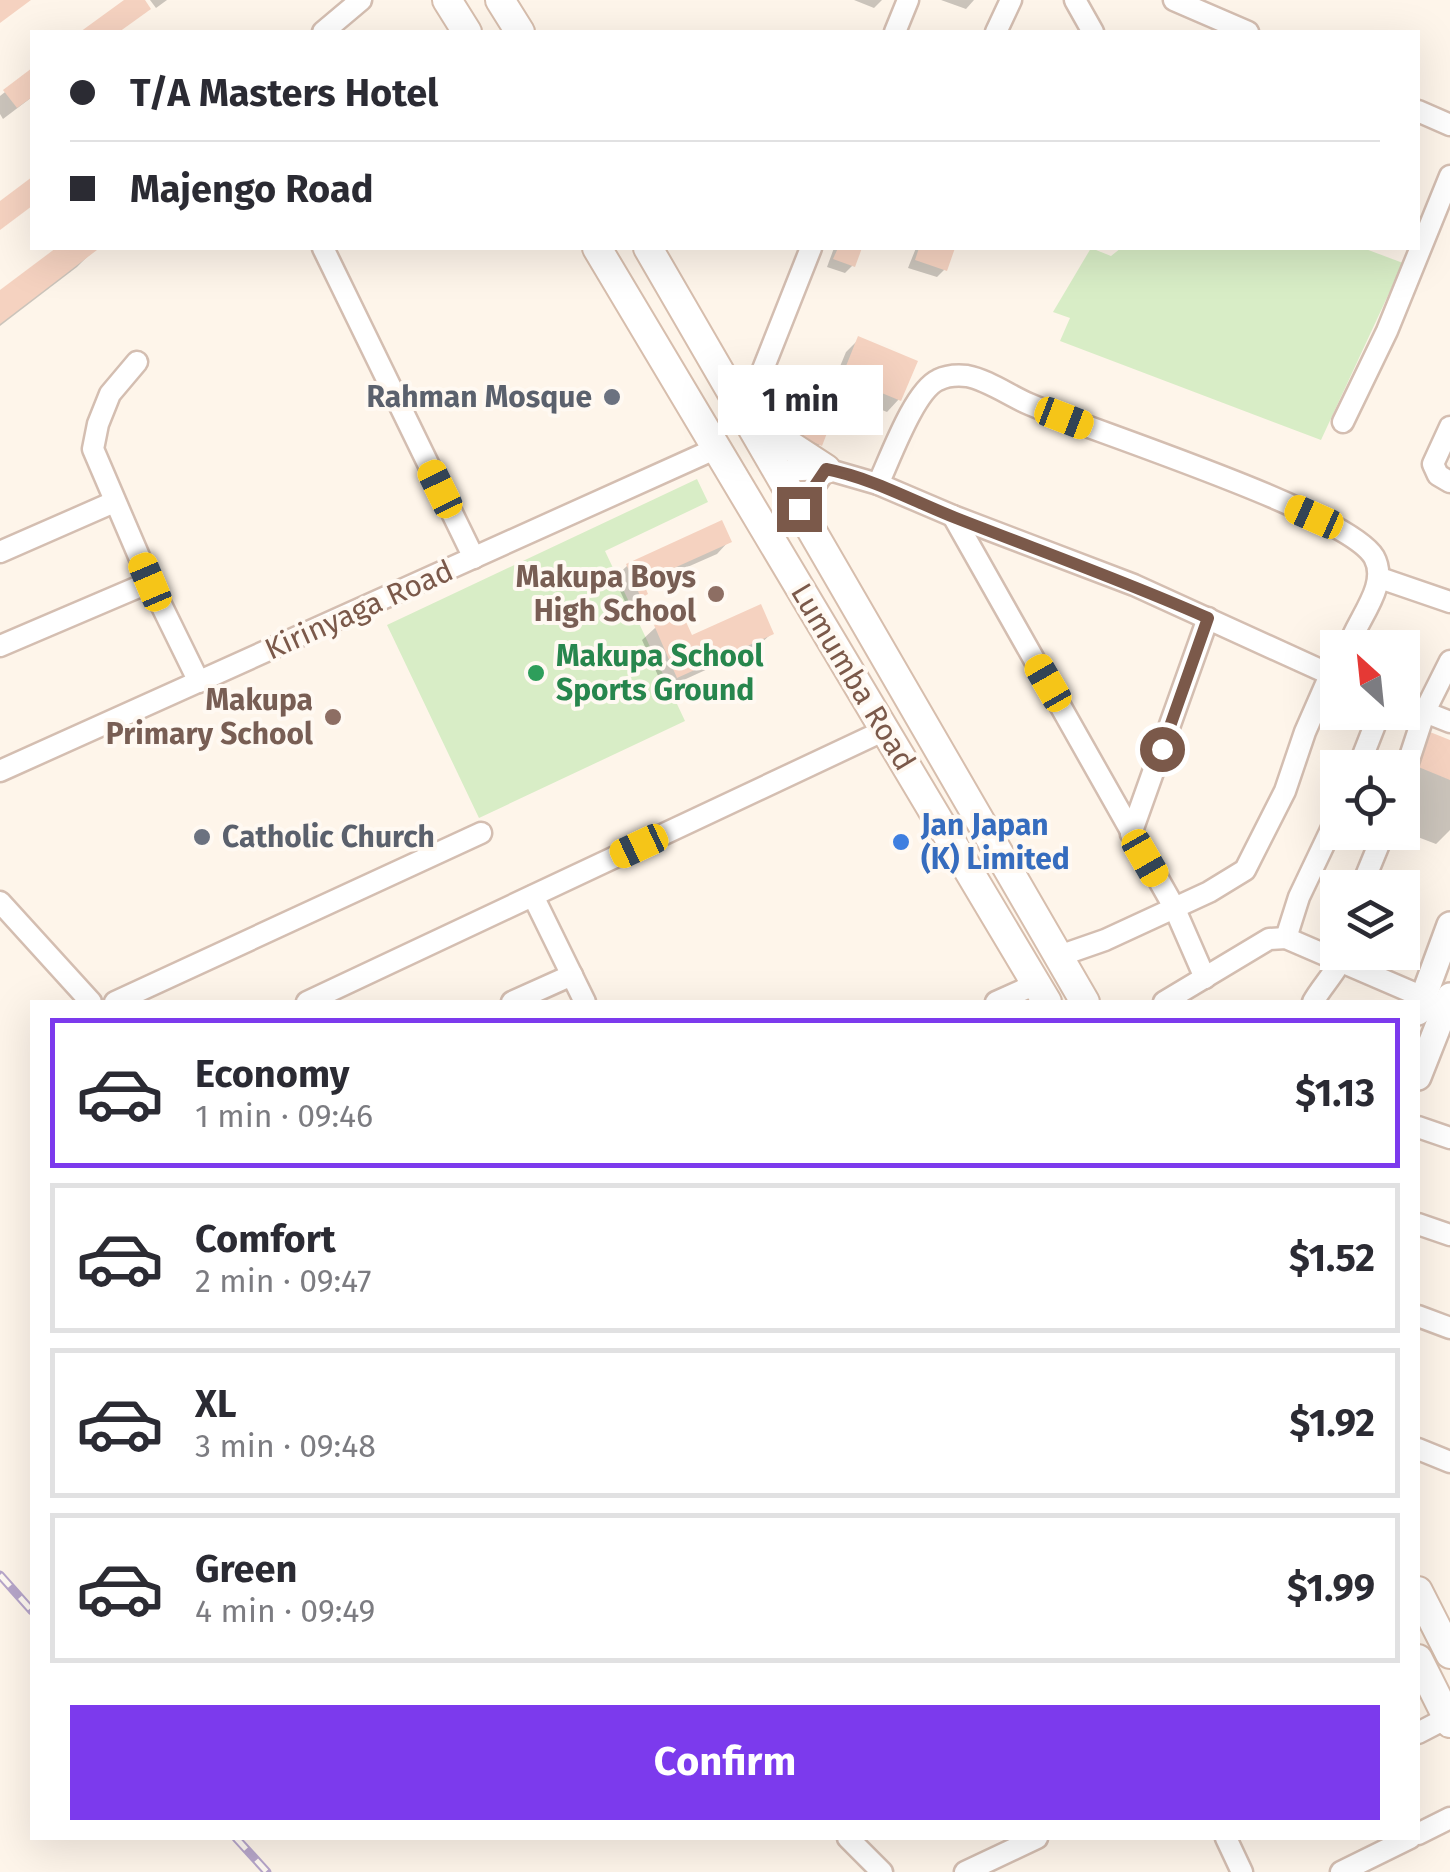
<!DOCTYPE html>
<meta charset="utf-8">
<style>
:root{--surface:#fff;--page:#f2f2f3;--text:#2b2b33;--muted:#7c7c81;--line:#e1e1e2;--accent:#7c3aed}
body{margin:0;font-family:"Fira Sans",sans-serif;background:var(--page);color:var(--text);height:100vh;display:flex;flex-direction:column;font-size:38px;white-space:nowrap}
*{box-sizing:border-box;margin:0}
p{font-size:32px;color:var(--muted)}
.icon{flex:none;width:55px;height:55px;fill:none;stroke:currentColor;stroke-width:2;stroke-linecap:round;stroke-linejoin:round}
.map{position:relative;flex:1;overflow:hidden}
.details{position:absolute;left:30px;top:1000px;width:1390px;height:840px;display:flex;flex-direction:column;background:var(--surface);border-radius:0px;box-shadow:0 10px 40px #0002}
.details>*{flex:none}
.banner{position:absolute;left:30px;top:30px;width:1390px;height:220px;border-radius:0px;box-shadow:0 10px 40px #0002;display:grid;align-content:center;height:220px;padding:0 40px;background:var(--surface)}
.needle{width:65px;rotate:333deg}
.tools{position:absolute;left:1320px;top:630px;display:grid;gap:20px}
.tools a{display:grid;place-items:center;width:100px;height:100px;border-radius:0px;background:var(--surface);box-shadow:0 10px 40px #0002;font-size:50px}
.end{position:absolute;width:45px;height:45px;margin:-22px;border:12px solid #7b594a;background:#fff;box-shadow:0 0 0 5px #fff}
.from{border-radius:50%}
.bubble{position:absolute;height:70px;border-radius:0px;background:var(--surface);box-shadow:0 10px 40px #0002;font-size:32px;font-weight:700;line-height:70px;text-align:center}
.car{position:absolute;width:30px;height:60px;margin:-30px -15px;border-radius:12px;box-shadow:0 0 8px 2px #0007;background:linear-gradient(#f5c518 24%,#345 0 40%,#f5c518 0 76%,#345 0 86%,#f5c518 0)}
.banner b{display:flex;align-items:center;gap:35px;height:95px;font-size:38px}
.banner b+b{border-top:2px solid var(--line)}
.banner i{width:25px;height:25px;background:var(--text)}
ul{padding:18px 0 0;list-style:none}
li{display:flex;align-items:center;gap:30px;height:150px;margin:0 20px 15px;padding:0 20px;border:5px solid var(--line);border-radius:0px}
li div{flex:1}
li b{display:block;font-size:38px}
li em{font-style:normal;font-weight:700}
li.selected{border-color:var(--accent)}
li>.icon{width:90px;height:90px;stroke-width:1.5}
.button{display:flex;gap:20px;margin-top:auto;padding:20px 40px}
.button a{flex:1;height:115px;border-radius:0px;background:var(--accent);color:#fff;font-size:40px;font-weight:700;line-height:115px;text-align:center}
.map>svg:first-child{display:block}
.green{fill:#d8edc6}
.shadow{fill:#0003}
.building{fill:#f5d2c0}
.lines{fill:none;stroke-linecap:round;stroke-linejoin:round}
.minor-casing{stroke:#d4beb1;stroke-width:25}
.tertiary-casing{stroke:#d4beb1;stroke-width:30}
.secondary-casing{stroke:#d7bead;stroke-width:32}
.minor{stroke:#fff;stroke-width:20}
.tertiary{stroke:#fff;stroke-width:25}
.secondary{stroke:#fff;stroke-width:28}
.rail-casing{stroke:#b7a6ca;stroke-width:9}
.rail{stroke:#fff9f2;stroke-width:5;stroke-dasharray:15;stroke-linecap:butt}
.route{stroke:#7b594a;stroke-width:12}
.worship-dot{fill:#6b7280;stroke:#fff9f2;stroke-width:4}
.education-dot{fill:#8d6e63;stroke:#fff9f2;stroke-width:4}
.leisure-dot{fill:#2e9e5b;stroke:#fff9f2;stroke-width:4}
.shop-dot{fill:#3f7fe0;stroke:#fff9f2;stroke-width:4}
.labels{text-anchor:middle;stroke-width:8;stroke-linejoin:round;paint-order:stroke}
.worship-label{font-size:30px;font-weight:bold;fill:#5b616d;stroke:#fff9f2;text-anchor:end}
.education-label{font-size:30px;font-weight:bold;fill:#785e54;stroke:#fff9f2;text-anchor:end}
.street-label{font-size:30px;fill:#7b594a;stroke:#fff9f2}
.leisure-label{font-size:30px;font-weight:bold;fill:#27864d;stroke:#fff9f2;text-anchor:start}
.shop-label{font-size:30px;font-weight:bold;fill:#366cbe;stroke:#fff9f2;text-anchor:start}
</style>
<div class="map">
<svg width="1450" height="1872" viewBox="0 0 1450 1872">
<rect width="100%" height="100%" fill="#fef5ea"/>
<g class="green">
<polygon points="1091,248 1111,256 1121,248 1363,248 1403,263 1321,440 1060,341 1070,318 1053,312"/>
<polygon points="697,479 708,502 605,551 685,721 479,818 387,625"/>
</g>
<g class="shadow">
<polygon points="150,0 167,0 156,8"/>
<polygon points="854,0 882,0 874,8"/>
<polygon points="941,0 974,0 966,9"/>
<polygon points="32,71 32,97 3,119 0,114 0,96"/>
<polygon points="60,248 94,250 77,267 0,326 0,294"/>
<polygon points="834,248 860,248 853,265 845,273 827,267"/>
<polygon points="916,248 952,248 945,269 937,277 908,268"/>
<polygon points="859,339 899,399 887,412 840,393 820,444 808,457 782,446 809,383 822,370 836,376 846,352"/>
<polygon points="729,541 717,554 642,587 645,594 628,608 614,578 627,566"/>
<polygon points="655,628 691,639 771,634 758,646 664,689 642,640"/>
<polygon points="1431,735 1450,743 1450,830 1436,844 1402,831 1402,768 1398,768"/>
</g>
<g class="building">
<polygon points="0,0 31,0 0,23"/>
<polygon points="124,0 145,0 151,9 119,32 80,32"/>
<polygon points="32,68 32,97 17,108 3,90"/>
<polygon points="32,177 32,206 0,230 0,201"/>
<polygon points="56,248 95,248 97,250 0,324 0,290"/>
<polygon points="838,248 862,248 855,267 833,259"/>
<polygon points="919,248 955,248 947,271 915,260"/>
<polygon points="858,336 918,361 901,401 848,379 822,446 793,433 821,367 842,376"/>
<polygon points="722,520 732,542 643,582 648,594 641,598 626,564"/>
<polygon points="761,604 774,634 677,678 654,625 682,613 692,635"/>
<polygon points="1430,732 1450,740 1450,780 1416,766"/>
</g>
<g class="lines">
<g class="minor-casing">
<g id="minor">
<polyline points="1075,0 1093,32"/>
<polyline points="1174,0 1248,32"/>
<polyline points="323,32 361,0"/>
<polyline points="895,32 908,0"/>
<polyline points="996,32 1011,0"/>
<polyline points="1418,111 1450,125"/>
<polyline points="323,248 474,558"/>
<polyline points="137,362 110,394 98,424 93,449 150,582 199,682"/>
<polyline points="746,412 811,248"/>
<polyline points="1343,422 1387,331 1450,176"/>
<polyline points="1450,427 1433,464 1438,475 1450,482"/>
<polyline points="778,471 826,469 878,484 953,516 1134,585 1338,678"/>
<path d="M878,484C890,459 914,391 938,380C946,376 958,375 967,376C988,380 1010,396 1029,404C1091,431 1348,512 1374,557C1390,586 1356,620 1348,648"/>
<polyline points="799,509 826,469"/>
<polyline points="953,516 1174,907 1205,978"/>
<polyline points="0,552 114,502"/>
<polyline points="1380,578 1450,602"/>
<polyline points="0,646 150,582"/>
<polyline points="1402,703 1450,722"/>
<polyline points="1358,768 1380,712"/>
<polyline points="0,771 717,448"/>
<polyline points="1402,781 1425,711 1450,661"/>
<polyline points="1131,834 1208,618"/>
<polyline points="1361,888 1384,832"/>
<polyline points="533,896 585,1002"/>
<polyline points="0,902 91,1002"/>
<polyline points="1286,938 1299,897 1338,815"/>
<polyline points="1059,956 1105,940 1209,892 1245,870 1285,791 1305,732 1330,675 1338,666"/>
<polyline points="115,1002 481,833"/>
<polyline points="307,1002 885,730"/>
<polyline points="512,1002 572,975"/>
<polyline points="996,1002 1036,984"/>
<polyline points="1164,1002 1269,939 1286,938 1423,997"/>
<path d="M1313,1002C1321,987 1340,968 1344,952"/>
<polyline points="1418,1127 1450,1138"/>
<polyline points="1418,1224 1450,1235"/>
<polyline points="1418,1316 1450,1328"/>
<polyline points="1418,1449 1450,1462"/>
<polyline points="1418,1733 1447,1718"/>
<polyline points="1418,1834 1450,1818"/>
<polyline points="848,1838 882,1872"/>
<polyline points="1226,1838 1242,1872"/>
<polyline points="965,1872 1037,1838"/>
<polyline points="1341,1872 1410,1838"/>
</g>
</g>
<g class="tertiary-casing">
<g id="tertiary">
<polyline points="1418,1012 1450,925"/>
<polyline points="1418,1077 1450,996"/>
</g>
</g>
<g class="secondary-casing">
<g id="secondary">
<polyline points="447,0 467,32"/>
<polyline points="500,0 520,32"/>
<polyline points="597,248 1047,1002"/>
<polyline points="648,248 1085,1002"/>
<polyline points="757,424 826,469"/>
<polyline points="1418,1591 1450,1654"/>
<polyline points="1418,1659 1450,1723"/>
</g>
</g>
<use href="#minor" class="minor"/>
<use href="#tertiary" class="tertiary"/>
<use href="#secondary" class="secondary"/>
<g class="rail-casing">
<g id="rail">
<polyline points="0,1575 32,1611"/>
<polyline points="236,1838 267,1872"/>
</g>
</g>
<use href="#rail" class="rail"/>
</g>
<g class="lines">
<path class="route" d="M799,509L826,469C872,478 913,501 956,518C1040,551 1125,581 1208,618L1162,749"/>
</g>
<g class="worship-dot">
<circle cx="612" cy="397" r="10"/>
<circle cx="202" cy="837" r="10"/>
</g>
<g class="education-dot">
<circle cx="716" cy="594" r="10"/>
<circle cx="333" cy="717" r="10"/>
</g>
<circle class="leisure-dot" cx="536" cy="673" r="10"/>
<circle class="shop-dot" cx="901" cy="842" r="10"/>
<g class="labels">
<g class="worship-label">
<text x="592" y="407">Rahman Mosque</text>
<text x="222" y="847" text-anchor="start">Catholic Church</text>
</g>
<g class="education-label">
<text x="696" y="587">Makupa Boys<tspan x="696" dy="34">High School</tspan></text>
<text x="313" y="710">Makupa<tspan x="313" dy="34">Primary School</tspan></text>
</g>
<g class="street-label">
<text transform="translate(359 610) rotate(-24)" y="10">Kirinyaga Road</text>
<text transform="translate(853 677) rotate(59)" y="10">Lumumba Road</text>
</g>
<g class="leisure-label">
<text x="556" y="666">Makupa School<tspan x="556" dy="34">Sports Ground</tspan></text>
</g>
<g class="shop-label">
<text x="921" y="835">Jan Japan<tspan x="921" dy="34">(K) Limited</tspan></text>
</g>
</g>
</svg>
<div class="tools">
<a><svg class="needle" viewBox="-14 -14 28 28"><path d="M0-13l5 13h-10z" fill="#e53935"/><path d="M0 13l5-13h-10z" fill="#7c7c81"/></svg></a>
<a><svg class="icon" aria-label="locate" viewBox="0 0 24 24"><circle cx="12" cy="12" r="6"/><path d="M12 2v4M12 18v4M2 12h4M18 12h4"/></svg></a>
<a><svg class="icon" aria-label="layers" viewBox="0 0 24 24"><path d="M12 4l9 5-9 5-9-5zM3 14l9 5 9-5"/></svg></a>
</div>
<i class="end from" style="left:1162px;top:749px"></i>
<i class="end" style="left:799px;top:509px"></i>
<div class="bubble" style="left:718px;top:365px;width:165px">1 min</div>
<i class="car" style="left:1064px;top:418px;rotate:111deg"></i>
<i class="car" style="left:440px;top:489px;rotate:334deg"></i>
<i class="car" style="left:1314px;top:517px;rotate:294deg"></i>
<i class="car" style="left:150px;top:582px;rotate:337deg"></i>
<i class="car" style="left:1048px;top:683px;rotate:330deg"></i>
<i class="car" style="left:639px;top:846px;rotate:245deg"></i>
<i class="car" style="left:1145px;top:858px;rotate:150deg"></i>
<div class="banner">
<b><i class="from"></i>T/A Masters Hotel</b>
<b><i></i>Majengo Road</b>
</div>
<section class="details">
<ul>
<li class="selected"><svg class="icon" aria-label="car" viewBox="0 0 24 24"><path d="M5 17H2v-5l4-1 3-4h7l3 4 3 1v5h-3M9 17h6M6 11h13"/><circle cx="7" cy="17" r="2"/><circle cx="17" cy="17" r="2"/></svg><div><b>Economy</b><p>1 min · 09:46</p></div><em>$1.13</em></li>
<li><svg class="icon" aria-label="car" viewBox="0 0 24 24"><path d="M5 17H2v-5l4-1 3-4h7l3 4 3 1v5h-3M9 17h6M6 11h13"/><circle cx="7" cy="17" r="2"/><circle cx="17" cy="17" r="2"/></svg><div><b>Comfort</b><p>2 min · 09:47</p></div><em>$1.52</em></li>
<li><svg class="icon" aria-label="car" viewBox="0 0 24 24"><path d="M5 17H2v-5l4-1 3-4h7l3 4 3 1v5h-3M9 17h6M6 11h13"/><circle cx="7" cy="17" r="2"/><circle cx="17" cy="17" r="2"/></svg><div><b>XL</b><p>3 min · 09:48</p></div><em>$1.92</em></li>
<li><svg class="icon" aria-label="car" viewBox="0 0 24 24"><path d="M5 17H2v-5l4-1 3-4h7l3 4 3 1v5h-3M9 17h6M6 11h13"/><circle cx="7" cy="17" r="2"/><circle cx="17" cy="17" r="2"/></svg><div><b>Green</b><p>4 min · 09:49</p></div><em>$1.99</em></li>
</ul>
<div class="button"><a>Confirm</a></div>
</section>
</div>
